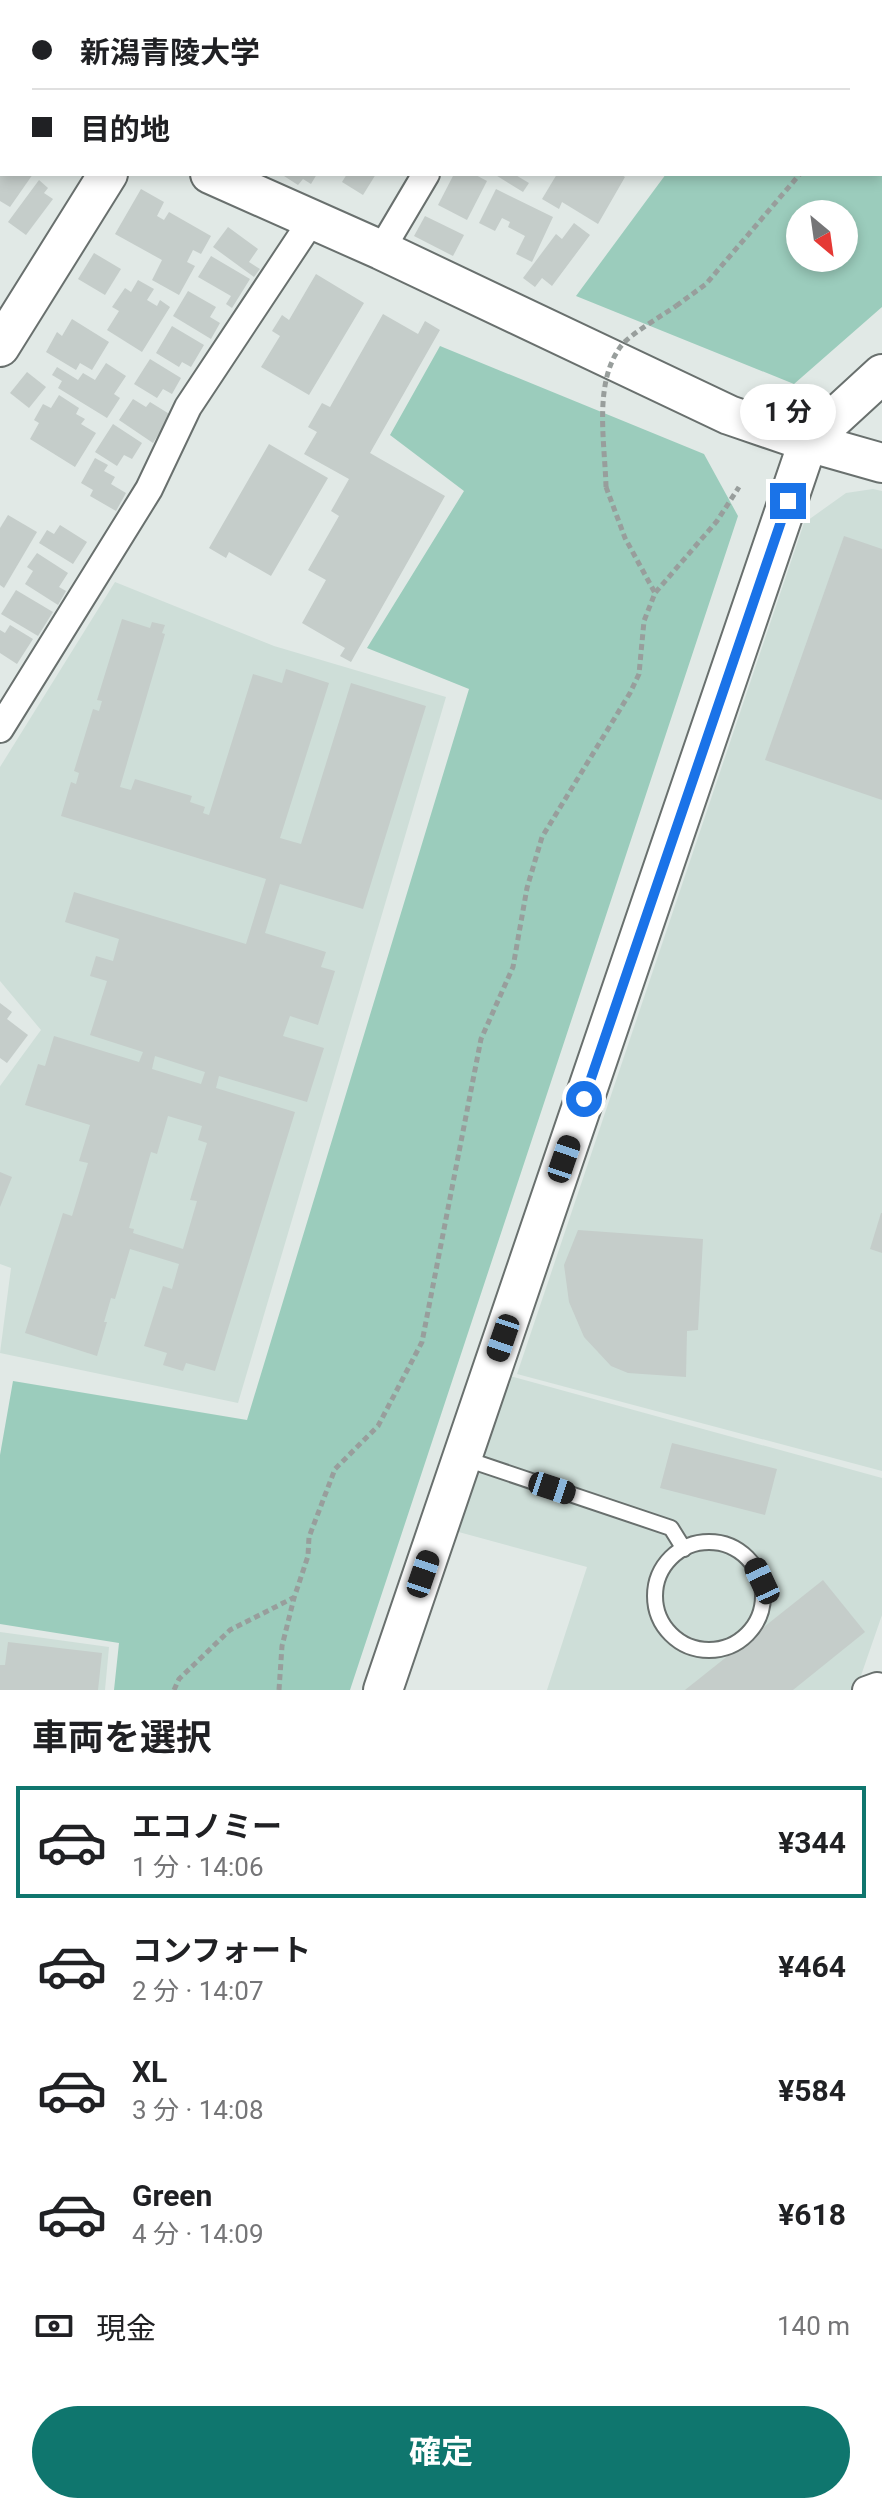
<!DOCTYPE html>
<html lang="ja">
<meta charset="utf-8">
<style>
:root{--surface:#fff;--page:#f2f2f2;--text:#202124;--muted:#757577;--line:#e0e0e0;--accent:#0f766e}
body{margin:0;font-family:Roboto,"Noto Sans JP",sans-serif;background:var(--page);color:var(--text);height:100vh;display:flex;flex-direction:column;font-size:30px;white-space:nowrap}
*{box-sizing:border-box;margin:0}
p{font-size:26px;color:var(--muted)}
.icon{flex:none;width:44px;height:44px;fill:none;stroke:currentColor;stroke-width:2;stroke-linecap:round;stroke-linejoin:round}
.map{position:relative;height:1690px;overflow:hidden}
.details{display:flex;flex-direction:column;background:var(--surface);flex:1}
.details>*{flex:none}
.hud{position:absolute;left:0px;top:0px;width:882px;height:176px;box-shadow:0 4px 12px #0003;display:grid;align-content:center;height:176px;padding:0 32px;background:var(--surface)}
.needle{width:52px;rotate:151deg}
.controls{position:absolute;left:786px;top:200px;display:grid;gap:16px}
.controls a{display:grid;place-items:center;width:72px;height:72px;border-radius:50%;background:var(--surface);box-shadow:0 4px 12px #0003;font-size:40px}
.end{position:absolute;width:36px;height:36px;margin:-18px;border:10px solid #1a73e8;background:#fff;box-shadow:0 0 0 4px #fff}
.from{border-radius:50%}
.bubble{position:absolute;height:56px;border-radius:28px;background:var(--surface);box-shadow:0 4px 12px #0003;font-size:26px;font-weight:700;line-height:56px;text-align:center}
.car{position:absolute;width:24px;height:48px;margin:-24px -12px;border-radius:10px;box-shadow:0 0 6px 2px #0007;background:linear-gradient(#222 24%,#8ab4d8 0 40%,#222 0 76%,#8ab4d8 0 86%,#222 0)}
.hud b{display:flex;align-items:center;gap:28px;height:76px;font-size:30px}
.hud b+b{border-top:2px solid var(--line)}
.hud i{width:20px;height:20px;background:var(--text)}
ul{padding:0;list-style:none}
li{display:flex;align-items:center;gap:24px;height:112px;margin:0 16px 12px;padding:0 16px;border:4px solid transparent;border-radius:0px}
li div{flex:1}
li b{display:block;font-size:30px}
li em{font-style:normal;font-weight:700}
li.selected{border-color:var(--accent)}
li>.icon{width:72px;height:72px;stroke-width:1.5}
h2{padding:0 32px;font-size:36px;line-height:96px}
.pay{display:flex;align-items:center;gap:20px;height:88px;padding:0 32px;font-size:30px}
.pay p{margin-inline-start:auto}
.action{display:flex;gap:16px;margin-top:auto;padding:16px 32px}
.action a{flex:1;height:92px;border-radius:48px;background:var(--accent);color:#fff;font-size:32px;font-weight:700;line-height:92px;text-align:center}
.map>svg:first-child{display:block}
.built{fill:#ceded8}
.green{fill:#9bccbc;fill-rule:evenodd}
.building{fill:#c5cdca;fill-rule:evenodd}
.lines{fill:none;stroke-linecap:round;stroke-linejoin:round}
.lane-casing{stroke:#69706e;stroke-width:18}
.street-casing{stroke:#69706e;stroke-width:30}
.secondary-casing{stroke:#69706e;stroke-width:42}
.path{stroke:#989e9c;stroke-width:5;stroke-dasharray:6 4;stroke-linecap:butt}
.lane{stroke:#fff;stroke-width:14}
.street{stroke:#fff;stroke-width:26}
.secondary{stroke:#fff;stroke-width:38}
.path-bridge{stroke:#989e9c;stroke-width:5;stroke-dasharray:6 4;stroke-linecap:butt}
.route{stroke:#1a73e8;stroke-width:10}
</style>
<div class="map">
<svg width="882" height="1690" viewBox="0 0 882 1690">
<rect width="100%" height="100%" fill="#e1e9e6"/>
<g class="built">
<polygon points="873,489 882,491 882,1471 517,1374 804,523 846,493"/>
<polygon points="115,582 274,646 446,697 238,1403 0,1353 11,1268 0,1264 0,1086 41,1030 0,981 0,767"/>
<polygon points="510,1376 882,1478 882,1615 856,1690 547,1690 587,1567 455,1531"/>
<polygon points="0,1632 109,1647 105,1690 0,1690"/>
</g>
<g class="green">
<path d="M793,0H882V307L794,384L576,296L666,174H880V2H792ZM800,214H844V258H800Z"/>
<polygon points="440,346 704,454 738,516 350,1690 114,1690 119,1643 0,1624 0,1455 13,1381 247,1420 469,689 367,648 464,491 390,435"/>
</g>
<g class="building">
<polygon points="0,174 33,174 10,207 0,201"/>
<polygon points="286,174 317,174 311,184 303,179 298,185 284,176"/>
<polygon points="347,174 376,174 363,195 342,182"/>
<polygon points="454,174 474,174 487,181 467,220 438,205"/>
<polygon points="494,174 514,174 529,183 523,192"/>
<polygon points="557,174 620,174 625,177 598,224 562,202 559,209 542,199"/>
<polygon points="39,180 48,188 44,193 53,199 26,235 8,222"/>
<polygon points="141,189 164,202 157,216 164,220 169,212 211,236 201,254 193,250 187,262 195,266 179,295 152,280 162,260 115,234"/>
<polygon points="496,189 553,217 532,262 516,254 525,236 508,227 510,222 502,218 495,231 479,223"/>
<polygon points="425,216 464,235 453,256 414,236"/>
<polygon points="574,223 590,235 552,286 542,278 535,287 523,278 556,234 562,239"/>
<polygon points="228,227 258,249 249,262 260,269 254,277 213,247"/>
<polygon points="94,253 121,269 105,295 78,279"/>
<polygon points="211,256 250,279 232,308 226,304 231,296 198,277"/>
<polygon points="316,274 364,303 309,395 261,367 280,336 272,331 282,315 289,320"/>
<polygon points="138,280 154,289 147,300 157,306 160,300 170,307 142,352 107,330 119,311 112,307 125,288 131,292"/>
<polygon points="188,291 216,307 210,317 220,323 211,339 173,316"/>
<polygon points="383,314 418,334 425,321 440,330 370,453 445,496 351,662 340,656 345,648 302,623 326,580 308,570 339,516 331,511 349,479 304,454 317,432 308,427 322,403 330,407"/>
<polygon points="72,319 109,342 92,370 80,363 76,370 46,352 57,332 62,336"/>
<polygon points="172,326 204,345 191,367 182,362 179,367 156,353"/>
<polygon points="150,359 181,378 172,394 163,389 157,398 134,384"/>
<polygon points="106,363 126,376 114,394 120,398 107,418 58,388 62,381 52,375 57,367 78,380 83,373 95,380"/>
<polygon points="27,372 46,387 29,408 10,393"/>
<polygon points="59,395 79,408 76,414 85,419 81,424 96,433 75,467 30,439 39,423 34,420 43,404 51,408"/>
<polygon points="133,399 146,407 150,402 171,415 153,443 119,420"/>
<polygon points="113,424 142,443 132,459 124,455 117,466 95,452"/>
<polygon points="269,444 328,478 271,576 229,552 226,558 209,548"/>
<polygon points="95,458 108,465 104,471 115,477 111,484 126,493 116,511 90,496 93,490 81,483"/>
<polygon points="8,515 37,532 4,588 0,585 0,528"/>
<polygon points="60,525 87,542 73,564 39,543 47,530 54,534"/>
<polygon points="844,536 882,549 882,800 765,760"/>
<polygon points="37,553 68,573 59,587 66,591 58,605 25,584 33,571 27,567"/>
<polygon points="16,590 53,612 38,636 1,614"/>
<path d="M122,619L150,628L152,622L165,625L162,633L165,634L120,787L131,790L135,779L192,796L190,802L205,807L203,813L209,815L253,674L282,683L286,669L329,683L280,838L301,844L351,683L426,706L363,909L280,884L265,933L326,952L321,967L335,971L318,1025L290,1016L283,1036L324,1048L307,1102L219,1076L216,1088L295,1112L215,1371L186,1363L183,1371L163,1365L167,1353L144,1346L163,1286L172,1289L179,1264L130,1249L115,1299L111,1298L104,1322H107L97,1356L25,1333L63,1213L72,1216L88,1163L79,1161L90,1125L25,1105L38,1064L45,1066L54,1036L139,1062L143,1052L90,1035L107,981L90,976L96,956L113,961L119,939L65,922L74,892L246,944L266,879L61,816L71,782L76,784L79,773L74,771L93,709L99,711L102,701L97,700ZM155,1056L205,1072L201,1084L152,1069ZM168,1116L202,1126L198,1140L207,1143L190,1200L197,1201L183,1249L133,1233L134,1229L129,1228L151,1152L157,1154Z"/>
<polygon points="10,625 33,639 17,664 0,653 0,630 5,633"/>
<polygon points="0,1003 12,1012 7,1019 28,1035 7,1063 0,1058"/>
<polygon points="0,1172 12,1177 0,1207"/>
<polygon points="881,1213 882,1213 882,1253 870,1249"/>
<polygon points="578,1230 703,1239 698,1330 687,1331 686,1377 628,1373 611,1366 584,1337 569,1302 564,1265"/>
<polygon points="672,1443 777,1469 765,1515 660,1488"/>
<polygon points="823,1580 865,1632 793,1690 685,1690"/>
<polygon points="8,1642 102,1653 98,1690 0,1690 0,1665 5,1665"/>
</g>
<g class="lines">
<g class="lane-casing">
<g id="lane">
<polyline points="463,1458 671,1528 684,1549"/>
<circle cx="709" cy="1596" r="54"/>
</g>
</g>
<g class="street-casing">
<g id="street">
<polyline points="77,2 79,0"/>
<polyline points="556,2 557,0"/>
<polyline points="0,44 2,45"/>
<polyline points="381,250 426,174"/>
<polyline points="0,729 149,489 188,407 312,220"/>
<polyline points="866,1690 877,1686 882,1687"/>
</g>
</g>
<g class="secondary-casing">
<g id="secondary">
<polyline points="250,2 252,0"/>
<polyline points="210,174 381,250 729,415 808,442 882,463"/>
<polyline points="0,347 108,174"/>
<polyline points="383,1690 808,442 882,374"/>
</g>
</g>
<g class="path">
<polyline points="880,64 882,48"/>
<polyline points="676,306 706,284 800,174"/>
<polyline points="606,487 625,538 655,593"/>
<polyline points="174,1690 179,1679 230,1630 293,1598"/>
<polyline points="279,1690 282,1646 294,1598 308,1556 309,1537 335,1469 378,1426 422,1342 481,1039 513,967 527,888 542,837 630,693 639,674 644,621 655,593 717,521 739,487"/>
</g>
<use href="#lane" class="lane"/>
<use href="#street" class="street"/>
<use href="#secondary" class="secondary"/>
<path class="path-bridge" d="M606,487C605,443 593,383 621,346C629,335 663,315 676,306"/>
</g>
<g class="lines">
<polyline class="route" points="584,1099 788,501"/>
</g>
</svg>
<div class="controls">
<a><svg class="needle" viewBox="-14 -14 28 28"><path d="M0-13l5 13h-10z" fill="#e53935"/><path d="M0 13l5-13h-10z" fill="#757577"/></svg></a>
</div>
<i class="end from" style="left:584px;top:1099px"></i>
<i class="end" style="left:788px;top:501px"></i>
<div class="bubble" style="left:740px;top:384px;width:96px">1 分</div>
<i class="car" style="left:564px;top:1159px;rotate:19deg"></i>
<i class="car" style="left:503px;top:1338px;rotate:199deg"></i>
<i class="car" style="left:552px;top:1488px;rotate:108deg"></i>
<i class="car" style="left:423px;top:1574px;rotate:19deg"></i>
<i class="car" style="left:762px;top:1581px;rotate:335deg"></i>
<div class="hud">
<b><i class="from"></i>新潟青陵大学</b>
<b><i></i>目的地</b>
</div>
</div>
<section class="details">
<h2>車両を選択</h2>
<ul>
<li class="selected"><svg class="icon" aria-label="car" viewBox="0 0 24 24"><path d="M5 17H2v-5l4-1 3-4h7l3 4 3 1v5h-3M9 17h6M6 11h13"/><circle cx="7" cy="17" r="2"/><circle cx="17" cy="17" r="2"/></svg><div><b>エコノミー</b><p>1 分 · 14:06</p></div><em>¥344</em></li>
<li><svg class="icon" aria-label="car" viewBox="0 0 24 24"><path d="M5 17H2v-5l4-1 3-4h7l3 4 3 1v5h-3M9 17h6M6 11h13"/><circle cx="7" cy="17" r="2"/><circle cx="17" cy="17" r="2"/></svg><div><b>コンフォート</b><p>2 分 · 14:07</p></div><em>¥464</em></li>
<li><svg class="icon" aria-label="car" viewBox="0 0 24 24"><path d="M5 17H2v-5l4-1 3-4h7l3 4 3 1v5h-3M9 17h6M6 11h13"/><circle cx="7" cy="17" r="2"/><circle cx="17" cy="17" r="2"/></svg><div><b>XL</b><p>3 分 · 14:08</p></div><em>¥584</em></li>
<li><svg class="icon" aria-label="car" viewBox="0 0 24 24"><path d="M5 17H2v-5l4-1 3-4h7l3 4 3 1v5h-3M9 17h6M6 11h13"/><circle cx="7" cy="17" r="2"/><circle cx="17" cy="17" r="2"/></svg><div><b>Green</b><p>4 分 · 14:09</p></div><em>¥618</em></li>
</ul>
<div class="pay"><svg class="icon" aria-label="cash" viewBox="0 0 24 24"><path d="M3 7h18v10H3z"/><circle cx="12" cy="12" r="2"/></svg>現金<p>140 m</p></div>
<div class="action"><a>確定</a></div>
</section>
